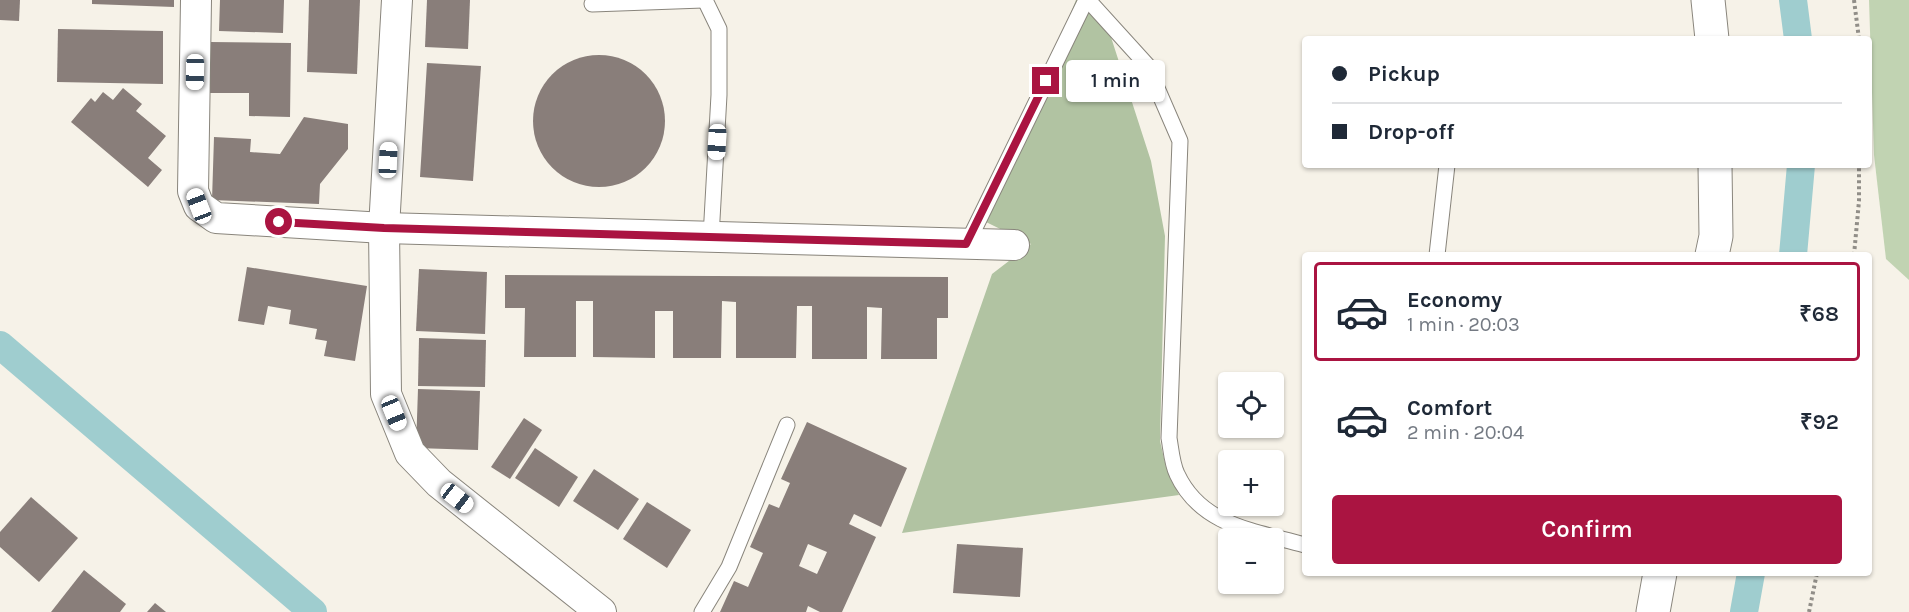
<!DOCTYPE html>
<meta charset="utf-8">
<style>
:root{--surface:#fff;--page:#f2f2f3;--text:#1f2937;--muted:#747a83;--line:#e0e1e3;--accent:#aa1441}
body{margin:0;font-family:Karla,sans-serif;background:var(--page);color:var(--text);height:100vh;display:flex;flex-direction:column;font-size:22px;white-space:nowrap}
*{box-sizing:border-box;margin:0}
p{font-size:20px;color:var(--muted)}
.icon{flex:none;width:33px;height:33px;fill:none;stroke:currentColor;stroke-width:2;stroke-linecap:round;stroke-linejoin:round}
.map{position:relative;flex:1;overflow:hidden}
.details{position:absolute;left:1302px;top:252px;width:570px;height:324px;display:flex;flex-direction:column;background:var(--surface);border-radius:6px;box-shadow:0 2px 4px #0004}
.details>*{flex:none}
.top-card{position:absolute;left:1302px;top:36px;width:570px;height:132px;border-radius:6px;box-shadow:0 2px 4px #0004;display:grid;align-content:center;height:132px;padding:0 30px;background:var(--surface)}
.tools{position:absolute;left:1218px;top:372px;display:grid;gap:12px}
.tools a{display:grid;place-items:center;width:66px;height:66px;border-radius:6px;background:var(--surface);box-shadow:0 2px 4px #0004;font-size:30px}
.end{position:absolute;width:27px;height:27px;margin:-14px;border:8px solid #aa1441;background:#fff;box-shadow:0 0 0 3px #fff}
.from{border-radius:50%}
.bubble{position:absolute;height:42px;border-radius:6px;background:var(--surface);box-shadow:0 2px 4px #0004;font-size:20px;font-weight:600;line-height:42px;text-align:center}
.car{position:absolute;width:18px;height:36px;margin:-18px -9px;border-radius:8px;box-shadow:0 0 4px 2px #0007;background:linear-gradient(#fff 24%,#345 0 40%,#fff 0 76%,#345 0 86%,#fff 0)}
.top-card b{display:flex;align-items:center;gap:21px;height:57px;font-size:22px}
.top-card b+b{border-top:2px solid var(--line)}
.top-card i{width:15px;height:15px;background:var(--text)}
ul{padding:10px 0 0;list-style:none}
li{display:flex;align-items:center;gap:18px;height:99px;margin:0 12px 9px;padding:0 18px;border:3px solid transparent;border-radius:6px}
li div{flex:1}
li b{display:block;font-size:22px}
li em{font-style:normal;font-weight:600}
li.selected{border-color:var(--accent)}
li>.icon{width:54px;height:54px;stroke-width:1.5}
.primary-button{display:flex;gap:12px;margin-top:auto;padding:12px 30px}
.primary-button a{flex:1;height:69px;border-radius:6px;background:var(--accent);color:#fff;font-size:24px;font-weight:600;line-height:69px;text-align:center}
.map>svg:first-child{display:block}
.green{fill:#c1d3b2}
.forest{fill:#b1c3a2}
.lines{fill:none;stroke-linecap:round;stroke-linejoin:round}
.canal{stroke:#9fcdcf;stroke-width:28}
.building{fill:#897e7a;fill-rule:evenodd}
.lane-casing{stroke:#89857c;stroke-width:17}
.street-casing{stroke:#89857c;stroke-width:32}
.secondary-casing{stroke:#89857c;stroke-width:35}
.path{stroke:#918e88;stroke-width:4;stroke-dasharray:3 3;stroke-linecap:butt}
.lane{stroke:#fff;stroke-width:15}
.street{stroke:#fff;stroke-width:30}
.secondary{stroke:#fff;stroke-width:33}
.route{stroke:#aa1441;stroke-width:8}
</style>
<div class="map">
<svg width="1909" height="612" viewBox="0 0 1909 612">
<rect width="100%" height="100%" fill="#f6f2e8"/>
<polygon class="green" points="1869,0 1909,0 1909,280 1886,259 1874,155"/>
<polygon class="forest" points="1076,0 1099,0 1151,161 1165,236 1160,441 1166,467 1179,495 902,533 992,274 1031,244 986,222"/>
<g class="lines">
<g class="canal">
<polyline points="1793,0 1798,39"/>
<polyline points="1793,255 1801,165"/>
<polyline points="0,345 313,612"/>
<polyline points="1744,612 1751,573"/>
</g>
</g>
<g class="building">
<polygon points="0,0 20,0 19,21 0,20"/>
<polygon points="92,0 174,0 174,7 92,4"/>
<polygon points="220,0 284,0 283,33 219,31"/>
<polygon points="309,0 360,0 357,74 307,72"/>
<polygon points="427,0 470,0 468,49 425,47"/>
<polygon points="58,29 163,31 163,84 57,82"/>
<polygon points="210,42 291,43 290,117 249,116 249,93 209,93"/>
<circle cx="599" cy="121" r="66"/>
<polygon points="427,63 481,66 473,181 420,177"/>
<polygon points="123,88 142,104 136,111 166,136 148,158 162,170 148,187 71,122 91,98 95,102 103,92 113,100"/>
<polygon points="304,117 348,124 348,149 320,184 319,204 212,200 214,137 251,139 250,152 280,154"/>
<polygon points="247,267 367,286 355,361 324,356 327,341 315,339 317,329 289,324 291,310 268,306 264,325 238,321"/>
<polygon points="419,269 487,272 485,334 416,331"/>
<polygon points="505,275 948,277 948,318 937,318 937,359 881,359 882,308 867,307 867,359 812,359 812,306 797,306 796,358 736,358 736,302 722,301 721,358 673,358 673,311 655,311 655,358 593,357 593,301 576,301 576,357 524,357 525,308 505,308"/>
<polygon points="419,338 486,340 485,387 418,386"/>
<polygon points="418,389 480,391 478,450 416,448"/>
<polygon points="524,418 542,430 510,479 491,467"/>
<path d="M807,422L907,468L881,527L854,514L849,524L876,537L842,612H820L808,606L806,612H720L734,581L748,587L763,553L750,547L769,504L779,508L790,483L781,479ZM808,544L827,552L817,574L799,566Z"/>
<polygon points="535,448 578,477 559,507 515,478"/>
<polygon points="594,469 639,499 618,530 573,501"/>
<polygon points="31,497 78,538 39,582 0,547 0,532"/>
<polygon points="647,502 691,530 667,568 623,539"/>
<polygon points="957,544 1023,548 1020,597 953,593"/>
<polygon points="84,570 126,604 120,612 51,612"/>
<polygon points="155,603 166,612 147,612"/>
</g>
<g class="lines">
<g class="lane-casing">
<g id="lane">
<polyline points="705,0 719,29 719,95 711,237"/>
<path d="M1088,0L1147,65L1180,141L1169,438C1171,449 1172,464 1177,474C1201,526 1255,531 1305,545"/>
<polyline points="592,4 703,0"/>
<polyline points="967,244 1086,0"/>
<polyline points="1437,255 1447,165"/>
<polyline points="702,612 729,567 787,425"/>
</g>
</g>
<g class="street-casing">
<g id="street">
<polyline points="196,0 193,191 199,206 216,218 384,228 1014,245"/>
<polyline points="397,0 384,228 386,394 410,453 439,483 601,612"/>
</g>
</g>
<g class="secondary-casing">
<g id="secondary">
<polyline points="1708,0 1712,39"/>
<polyline points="1712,255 1716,236 1715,165"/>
<polyline points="1653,612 1660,573"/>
</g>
</g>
<g class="path">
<polyline points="1854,0 1859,39"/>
<polyline points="1854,255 1859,201 1859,165"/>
<polyline points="1809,612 1817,573"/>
</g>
<use href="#lane" class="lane"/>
<use href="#street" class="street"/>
<use href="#secondary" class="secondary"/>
</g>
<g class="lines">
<polyline class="route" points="279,222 384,228 966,244 1046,81"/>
</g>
</svg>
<div class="tools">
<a><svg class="icon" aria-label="locate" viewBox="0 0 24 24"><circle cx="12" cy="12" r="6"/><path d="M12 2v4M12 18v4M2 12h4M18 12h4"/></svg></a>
<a>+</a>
<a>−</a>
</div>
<i class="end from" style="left:279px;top:222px"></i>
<i class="end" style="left:1046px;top:81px"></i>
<div class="bubble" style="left:1066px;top:60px;width:99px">1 min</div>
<i class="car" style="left:195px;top:72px;rotate:181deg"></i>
<i class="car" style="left:717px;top:142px;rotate:183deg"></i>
<i class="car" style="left:388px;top:160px;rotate:3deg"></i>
<i class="car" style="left:199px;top:206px;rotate:339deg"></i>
<i class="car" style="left:394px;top:413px;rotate:158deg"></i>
<i class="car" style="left:457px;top:498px;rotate:128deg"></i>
<div class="top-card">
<b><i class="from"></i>Pickup</b>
<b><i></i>Drop-off</b>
</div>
<section class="details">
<ul>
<li class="selected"><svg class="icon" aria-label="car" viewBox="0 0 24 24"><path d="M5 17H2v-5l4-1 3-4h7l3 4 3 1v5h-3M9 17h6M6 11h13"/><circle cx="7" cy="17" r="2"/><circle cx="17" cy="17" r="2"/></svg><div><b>Economy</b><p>1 min · 20:03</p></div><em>₹68</em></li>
<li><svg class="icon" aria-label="car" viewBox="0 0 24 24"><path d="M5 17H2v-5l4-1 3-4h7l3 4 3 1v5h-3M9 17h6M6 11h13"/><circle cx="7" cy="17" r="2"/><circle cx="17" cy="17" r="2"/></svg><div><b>Comfort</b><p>2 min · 20:04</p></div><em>₹92</em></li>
</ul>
<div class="primary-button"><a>Confirm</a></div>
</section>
</div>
